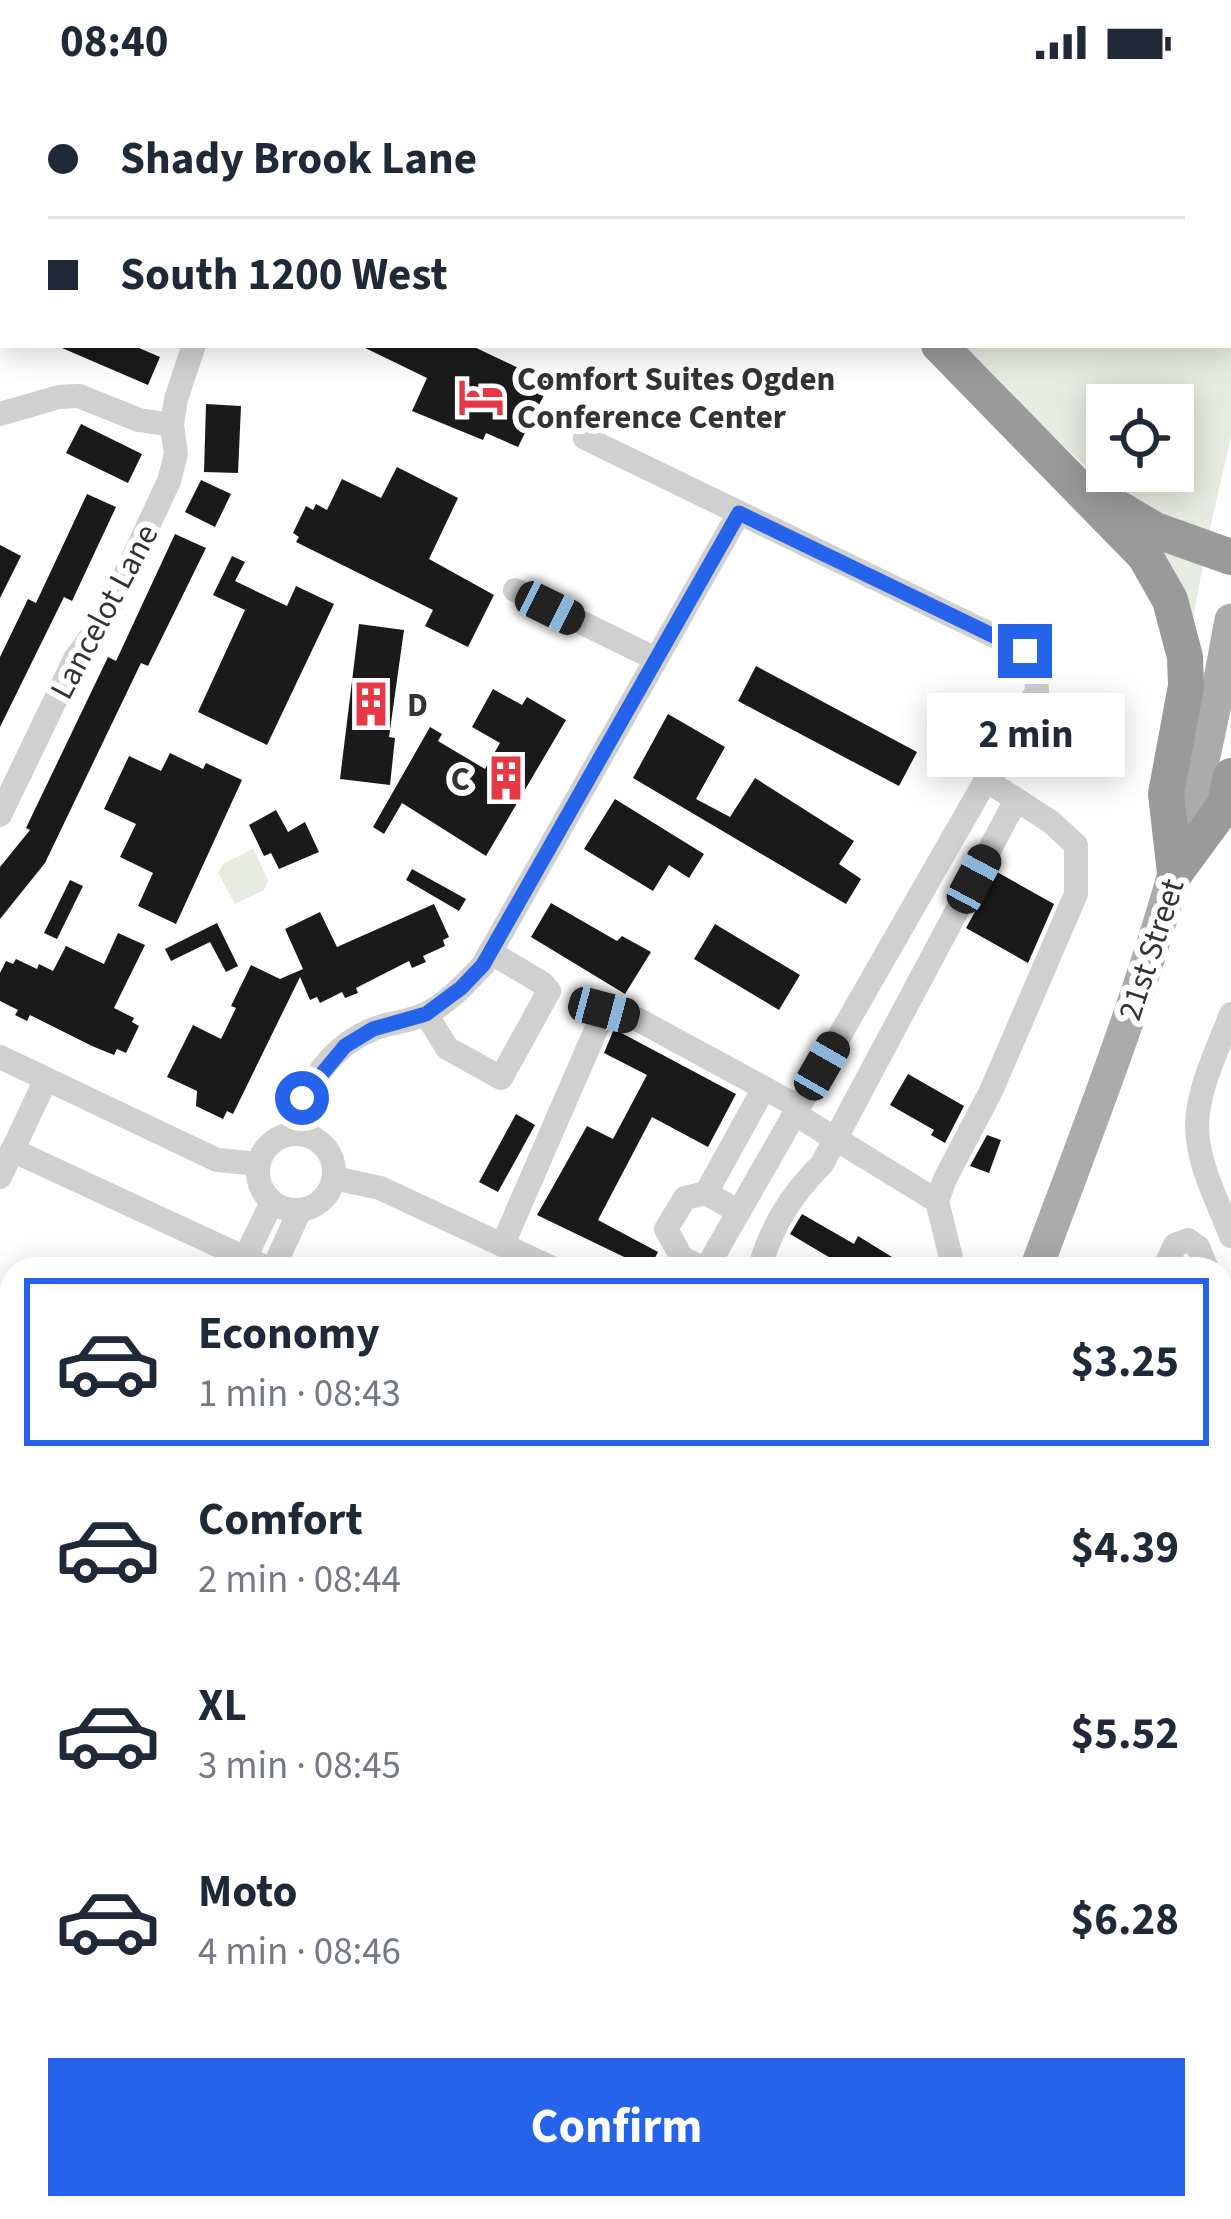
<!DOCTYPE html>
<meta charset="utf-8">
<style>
:root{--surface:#fff;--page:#f2f2f3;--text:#1f2937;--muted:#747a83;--line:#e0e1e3;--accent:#2563eb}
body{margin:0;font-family:"Source Sans 3",sans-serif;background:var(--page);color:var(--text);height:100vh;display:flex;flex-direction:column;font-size:45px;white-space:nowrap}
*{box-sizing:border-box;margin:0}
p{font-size:39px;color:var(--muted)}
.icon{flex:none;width:66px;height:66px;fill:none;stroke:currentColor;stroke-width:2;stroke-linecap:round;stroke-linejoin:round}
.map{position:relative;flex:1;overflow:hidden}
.details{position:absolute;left:0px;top:1173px;width:1233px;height:963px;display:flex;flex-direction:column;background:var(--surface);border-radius:36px 36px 0 0;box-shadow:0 6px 30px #0003}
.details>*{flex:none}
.guide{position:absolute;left:0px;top:0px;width:1233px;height:264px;box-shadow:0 6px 30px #0003;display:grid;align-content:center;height:264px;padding:0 48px;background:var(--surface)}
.tools{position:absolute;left:1086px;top:300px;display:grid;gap:24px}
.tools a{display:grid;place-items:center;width:108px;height:108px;border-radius:0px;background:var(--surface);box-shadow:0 6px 30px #0003;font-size:60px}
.end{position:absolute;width:54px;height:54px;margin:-27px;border:15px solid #2563eb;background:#fff;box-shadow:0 0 0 6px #fff}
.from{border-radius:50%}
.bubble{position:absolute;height:84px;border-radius:0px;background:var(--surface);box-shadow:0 6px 30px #0003;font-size:39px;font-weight:700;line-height:84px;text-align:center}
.car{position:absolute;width:36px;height:72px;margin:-36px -18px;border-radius:15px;box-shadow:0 0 9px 3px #0007;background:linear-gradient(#222 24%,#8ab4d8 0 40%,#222 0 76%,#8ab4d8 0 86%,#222 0)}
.guide b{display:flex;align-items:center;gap:42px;height:114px;font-size:45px}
.guide b+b{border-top:3px solid var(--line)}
.guide i{width:30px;height:30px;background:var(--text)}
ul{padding:21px 0 0;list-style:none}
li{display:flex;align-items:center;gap:36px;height:168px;margin:0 24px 18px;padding:0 24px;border:6px solid transparent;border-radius:0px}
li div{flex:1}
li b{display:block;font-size:45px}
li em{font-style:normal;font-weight:700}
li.active{border-color:var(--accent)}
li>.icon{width:108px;height:108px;stroke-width:1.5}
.cta{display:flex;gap:24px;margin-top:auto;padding:24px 48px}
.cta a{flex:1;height:138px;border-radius:0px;background:var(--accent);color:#fff;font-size:48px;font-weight:700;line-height:138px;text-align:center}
.status{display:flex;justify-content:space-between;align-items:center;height:84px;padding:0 60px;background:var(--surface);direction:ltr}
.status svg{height:33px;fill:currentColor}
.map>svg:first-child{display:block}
.green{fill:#e6ecdf;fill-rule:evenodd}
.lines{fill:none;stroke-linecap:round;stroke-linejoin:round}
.canal{stroke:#cfe2ee;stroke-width:18}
.building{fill:#1a1a1a}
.minor{stroke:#d0d0d0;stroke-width:24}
.major{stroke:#ababab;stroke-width:33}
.highway{stroke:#9a9a9a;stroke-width:36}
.route{stroke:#2563eb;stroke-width:15}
.labels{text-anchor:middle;stroke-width:12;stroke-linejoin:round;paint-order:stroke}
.poi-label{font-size:33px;font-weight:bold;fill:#333;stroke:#fff;text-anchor:start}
.street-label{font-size:33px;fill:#333;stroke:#fff}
</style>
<div class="status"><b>08:40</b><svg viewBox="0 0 49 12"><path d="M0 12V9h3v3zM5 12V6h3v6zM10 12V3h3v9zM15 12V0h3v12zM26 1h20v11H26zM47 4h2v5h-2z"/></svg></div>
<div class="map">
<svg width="1231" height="2135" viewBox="0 0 1231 2135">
<rect width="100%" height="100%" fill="#fff"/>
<g class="green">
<path d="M1231,139V353L1208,453L1112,407L955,261H1230ZM1107,321H1173V387H1107Z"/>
<polygon points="1155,455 1203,480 1191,546"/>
<polygon points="253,765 268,796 264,806 235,820 218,789 223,780"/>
</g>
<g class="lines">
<g class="canal">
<polyline points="109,3 111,0"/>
<polyline points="0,139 3,136"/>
</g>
</g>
<g class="building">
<polygon points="55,261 132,261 160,273 148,301"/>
<polygon points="359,261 470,261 550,299 518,363 486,349 483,356 412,327 427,294"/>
<polygon points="206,320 241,322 238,389 204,388"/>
<polygon points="81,340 142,370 128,399 66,369"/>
<polygon points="397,383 458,414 429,475 494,511 468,563 425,542 433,526 296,458 299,453 293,449 306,422 313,426 316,420 327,426 342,395 381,414"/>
<polygon points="201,396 231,410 215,443 185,428"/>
<polygon points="87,410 116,423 72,517 64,513 0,643 0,573 28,515 36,519"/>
<polygon points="175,450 206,464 148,582 141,579 45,779 0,835 0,783 30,746 26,744 108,573 116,577"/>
<polygon points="0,461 21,472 0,514"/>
<polygon points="232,472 245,478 235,497 287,522 296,502 334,520 267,661 198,628 245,526 213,511"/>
<polygon points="359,540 404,546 389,653 395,654 390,701 340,695"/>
<polygon points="756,582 917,668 899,702 738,617"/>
<polygon points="493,605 522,621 527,613 566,636 486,772 402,719 384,750 373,743 430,643 442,650 438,657 485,685 500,659 472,643"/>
<polygon points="668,630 725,663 696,715 730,733 755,694 854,757 839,780 861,795 846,820 633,694"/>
<polygon points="170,669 203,685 206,679 242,696 176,840 138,822 153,789 120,773 136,740 104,725 129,672 161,687"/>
<polygon points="615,715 704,770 689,794 669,781 653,807 584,765"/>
<polygon points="276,726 288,748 305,738 319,768 279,785 271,769 264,772 249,741"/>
<polygon points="412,785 466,815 459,827 406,796"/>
<polygon points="997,788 1054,820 1028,879 966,844"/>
<polygon points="70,796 83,802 57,855 44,849"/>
<polygon points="551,819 617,857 622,852 651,868 625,910 531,853"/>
<polygon points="434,820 449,853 443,856 445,862 423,872 426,878 412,884 409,877 356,904 358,909 345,914 342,908 320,919 317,913 310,916 300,893 233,1030 227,1027 223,1035 196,1022 197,1007 167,993 193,941 221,955 236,924 231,922 251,881 280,895 303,885 285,845 320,828 337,863"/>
<polygon points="217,839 238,882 226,888 210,858 171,877 165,865"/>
<polygon points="715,840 800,891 779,926 694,875"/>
<polygon points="118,849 145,861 114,924 134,934 132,938 139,942 126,969 117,965 114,971 92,962 30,931 27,937 15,931 18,926 0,917 0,889 6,877 13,880 16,875 37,885 39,880 53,887 66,862 104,880"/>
<polygon points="614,945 736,1010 708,1063 652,1033 598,1136 658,1168 649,1185 537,1131 587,1042 613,1055 647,991 604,969"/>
<polygon points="908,990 964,1022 945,1059 931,1051 934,1046 890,1021"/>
<polygon points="516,1030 535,1041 498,1108 479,1098"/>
<polygon points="987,1051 1001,1056 989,1089 970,1082"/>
<polygon points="802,1130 854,1160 858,1152 892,1173 885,1185 849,1185 790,1150"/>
</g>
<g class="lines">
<g class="minor">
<polyline points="0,330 59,313 79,312 139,336 172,341"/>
<polyline points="585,354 1025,567 1036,585 1037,607 706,1185"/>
<polyline points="515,506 656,575"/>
<polyline points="0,731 75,575 106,532 169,397 176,370 172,341 176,315 194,261"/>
<polyline points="426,930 447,964 501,994 549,907 542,899 490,868"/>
<path d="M1231,930C1218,965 1198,1003 1197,1041C1197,1080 1218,1117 1231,1152"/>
<polyline points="0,973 217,1076 258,1080"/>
<polyline points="795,1030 937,1117"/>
<path d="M294,1049C304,1003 330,960 379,943C394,938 411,937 425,930C447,920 466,899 483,881L739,429"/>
<circle cx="296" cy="1088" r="38"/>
<polyline points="12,1066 269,1185"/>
<polyline points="0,1093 46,995"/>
<polyline points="334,1094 380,1104 554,1185"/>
<polyline points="706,1109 764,1004"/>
<polyline points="503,1160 605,925 635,934 799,1023"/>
<polyline points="245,1174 272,1118"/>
<polyline points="273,1185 300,1126"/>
<polyline points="705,1185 682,1174 666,1145 685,1114 706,1109 739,1128"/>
<path d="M759,1185C772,1142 790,1112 822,1080L1016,716"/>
<polyline points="947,1185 951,1174 937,1117 945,1095 991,1007 1076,810 1076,761 1051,738 986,696"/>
<polyline points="1164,1185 1175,1161 1188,1156 1198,1163 1207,1185"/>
<polyline points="1221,1296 1229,1298"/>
<polyline points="0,1336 12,1310"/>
<polyline points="0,1364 12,1370"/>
<polyline points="1224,1515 1231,1500"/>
<polyline points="1221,2083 1231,2088"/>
<polyline points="264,2124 280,2135"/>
<polyline points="430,2124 449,2134"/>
<polyline points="902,2124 924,2126"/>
<polyline points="174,2135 181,2124"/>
<polyline points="225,2135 231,2124"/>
<polyline points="787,2135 790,2124"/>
<polyline points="1053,2135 1058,2124"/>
</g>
<g class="major">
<path d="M1036,1185C1085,1053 1137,922 1175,786C1199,704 1216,620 1231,536"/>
<polyline points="683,2135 687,2124"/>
</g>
<g class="highway">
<polyline points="622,0 628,3"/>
<polyline points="848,0 859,3"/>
<polyline points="1104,0 1115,3"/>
<polyline points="1230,34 1231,35"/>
<polyline points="1230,108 1231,108"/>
<polyline points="939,261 1145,472 1170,516 1185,573 1186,602 1166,710 1175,789"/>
<polyline points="1116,423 1155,446 1231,473"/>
<polyline points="1175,789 1225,721 1231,692"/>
</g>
</g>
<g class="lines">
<polyline class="route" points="302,1014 345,962 373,945 426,930 461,904 483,881 739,429 1025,567"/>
</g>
<defs>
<g id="hotel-bare" transform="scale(3.6)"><path d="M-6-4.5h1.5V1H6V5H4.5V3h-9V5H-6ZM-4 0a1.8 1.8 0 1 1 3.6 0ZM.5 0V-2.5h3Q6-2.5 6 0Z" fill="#e63946" stroke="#fff" stroke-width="2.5" paint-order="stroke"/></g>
<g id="building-bare" transform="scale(3.6)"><path d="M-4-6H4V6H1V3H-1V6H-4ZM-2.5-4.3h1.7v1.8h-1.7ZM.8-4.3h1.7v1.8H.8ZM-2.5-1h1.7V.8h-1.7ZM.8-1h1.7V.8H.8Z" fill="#e63946" stroke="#fff" stroke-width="2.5" paint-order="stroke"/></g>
</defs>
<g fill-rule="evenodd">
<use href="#hotel-bare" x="481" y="313"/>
<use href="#building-bare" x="371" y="620"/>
<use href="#building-bare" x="506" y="694"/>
</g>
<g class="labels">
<g class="poi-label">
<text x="517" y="306">Comfort Suites Ogden<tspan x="517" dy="38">Conference Center</tspan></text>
<text x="407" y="632">D</text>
<text x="470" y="706" text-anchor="end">C</text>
</g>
<g class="street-label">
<text transform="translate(103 527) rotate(-62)" y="12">Lancelot Lane</text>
<text transform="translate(1150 865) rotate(-72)" y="12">21st Street</text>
</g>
</g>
</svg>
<div class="tools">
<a><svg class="icon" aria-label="locate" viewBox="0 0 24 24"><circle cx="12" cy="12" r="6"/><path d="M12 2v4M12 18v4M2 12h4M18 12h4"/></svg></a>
</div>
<i class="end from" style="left:302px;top:1014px"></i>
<i class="end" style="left:1025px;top:567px"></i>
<div class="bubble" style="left:927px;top:609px;width:198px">2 min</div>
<i class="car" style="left:550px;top:524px;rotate:116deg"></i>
<i class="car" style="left:974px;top:795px;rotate:28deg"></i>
<i class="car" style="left:604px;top:926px;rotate:105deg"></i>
<i class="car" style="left:822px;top:982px;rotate:30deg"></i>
<div class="guide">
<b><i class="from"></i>Shady Brook Lane</b>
<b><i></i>South 1200 West</b>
</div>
<section class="details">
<ul>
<li class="active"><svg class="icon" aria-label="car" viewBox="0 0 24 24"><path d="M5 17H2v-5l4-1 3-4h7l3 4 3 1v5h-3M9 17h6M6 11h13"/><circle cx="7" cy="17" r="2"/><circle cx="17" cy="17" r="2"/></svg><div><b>Economy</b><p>1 min · 08:43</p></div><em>$3.25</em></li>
<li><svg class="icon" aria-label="car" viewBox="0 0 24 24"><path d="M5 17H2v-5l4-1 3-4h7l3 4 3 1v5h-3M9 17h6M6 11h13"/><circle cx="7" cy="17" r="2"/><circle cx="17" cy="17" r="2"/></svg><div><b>Comfort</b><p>2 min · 08:44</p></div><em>$4.39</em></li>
<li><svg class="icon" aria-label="car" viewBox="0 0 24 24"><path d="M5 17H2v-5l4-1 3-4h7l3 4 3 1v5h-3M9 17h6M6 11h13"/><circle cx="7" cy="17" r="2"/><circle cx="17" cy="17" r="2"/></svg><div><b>XL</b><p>3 min · 08:45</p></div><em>$5.52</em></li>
<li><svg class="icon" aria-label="car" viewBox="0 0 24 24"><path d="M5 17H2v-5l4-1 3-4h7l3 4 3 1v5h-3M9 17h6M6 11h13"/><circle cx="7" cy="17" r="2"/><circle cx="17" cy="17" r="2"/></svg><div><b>Moto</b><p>4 min · 08:46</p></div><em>$6.28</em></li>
</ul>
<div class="cta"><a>Confirm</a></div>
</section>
</div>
